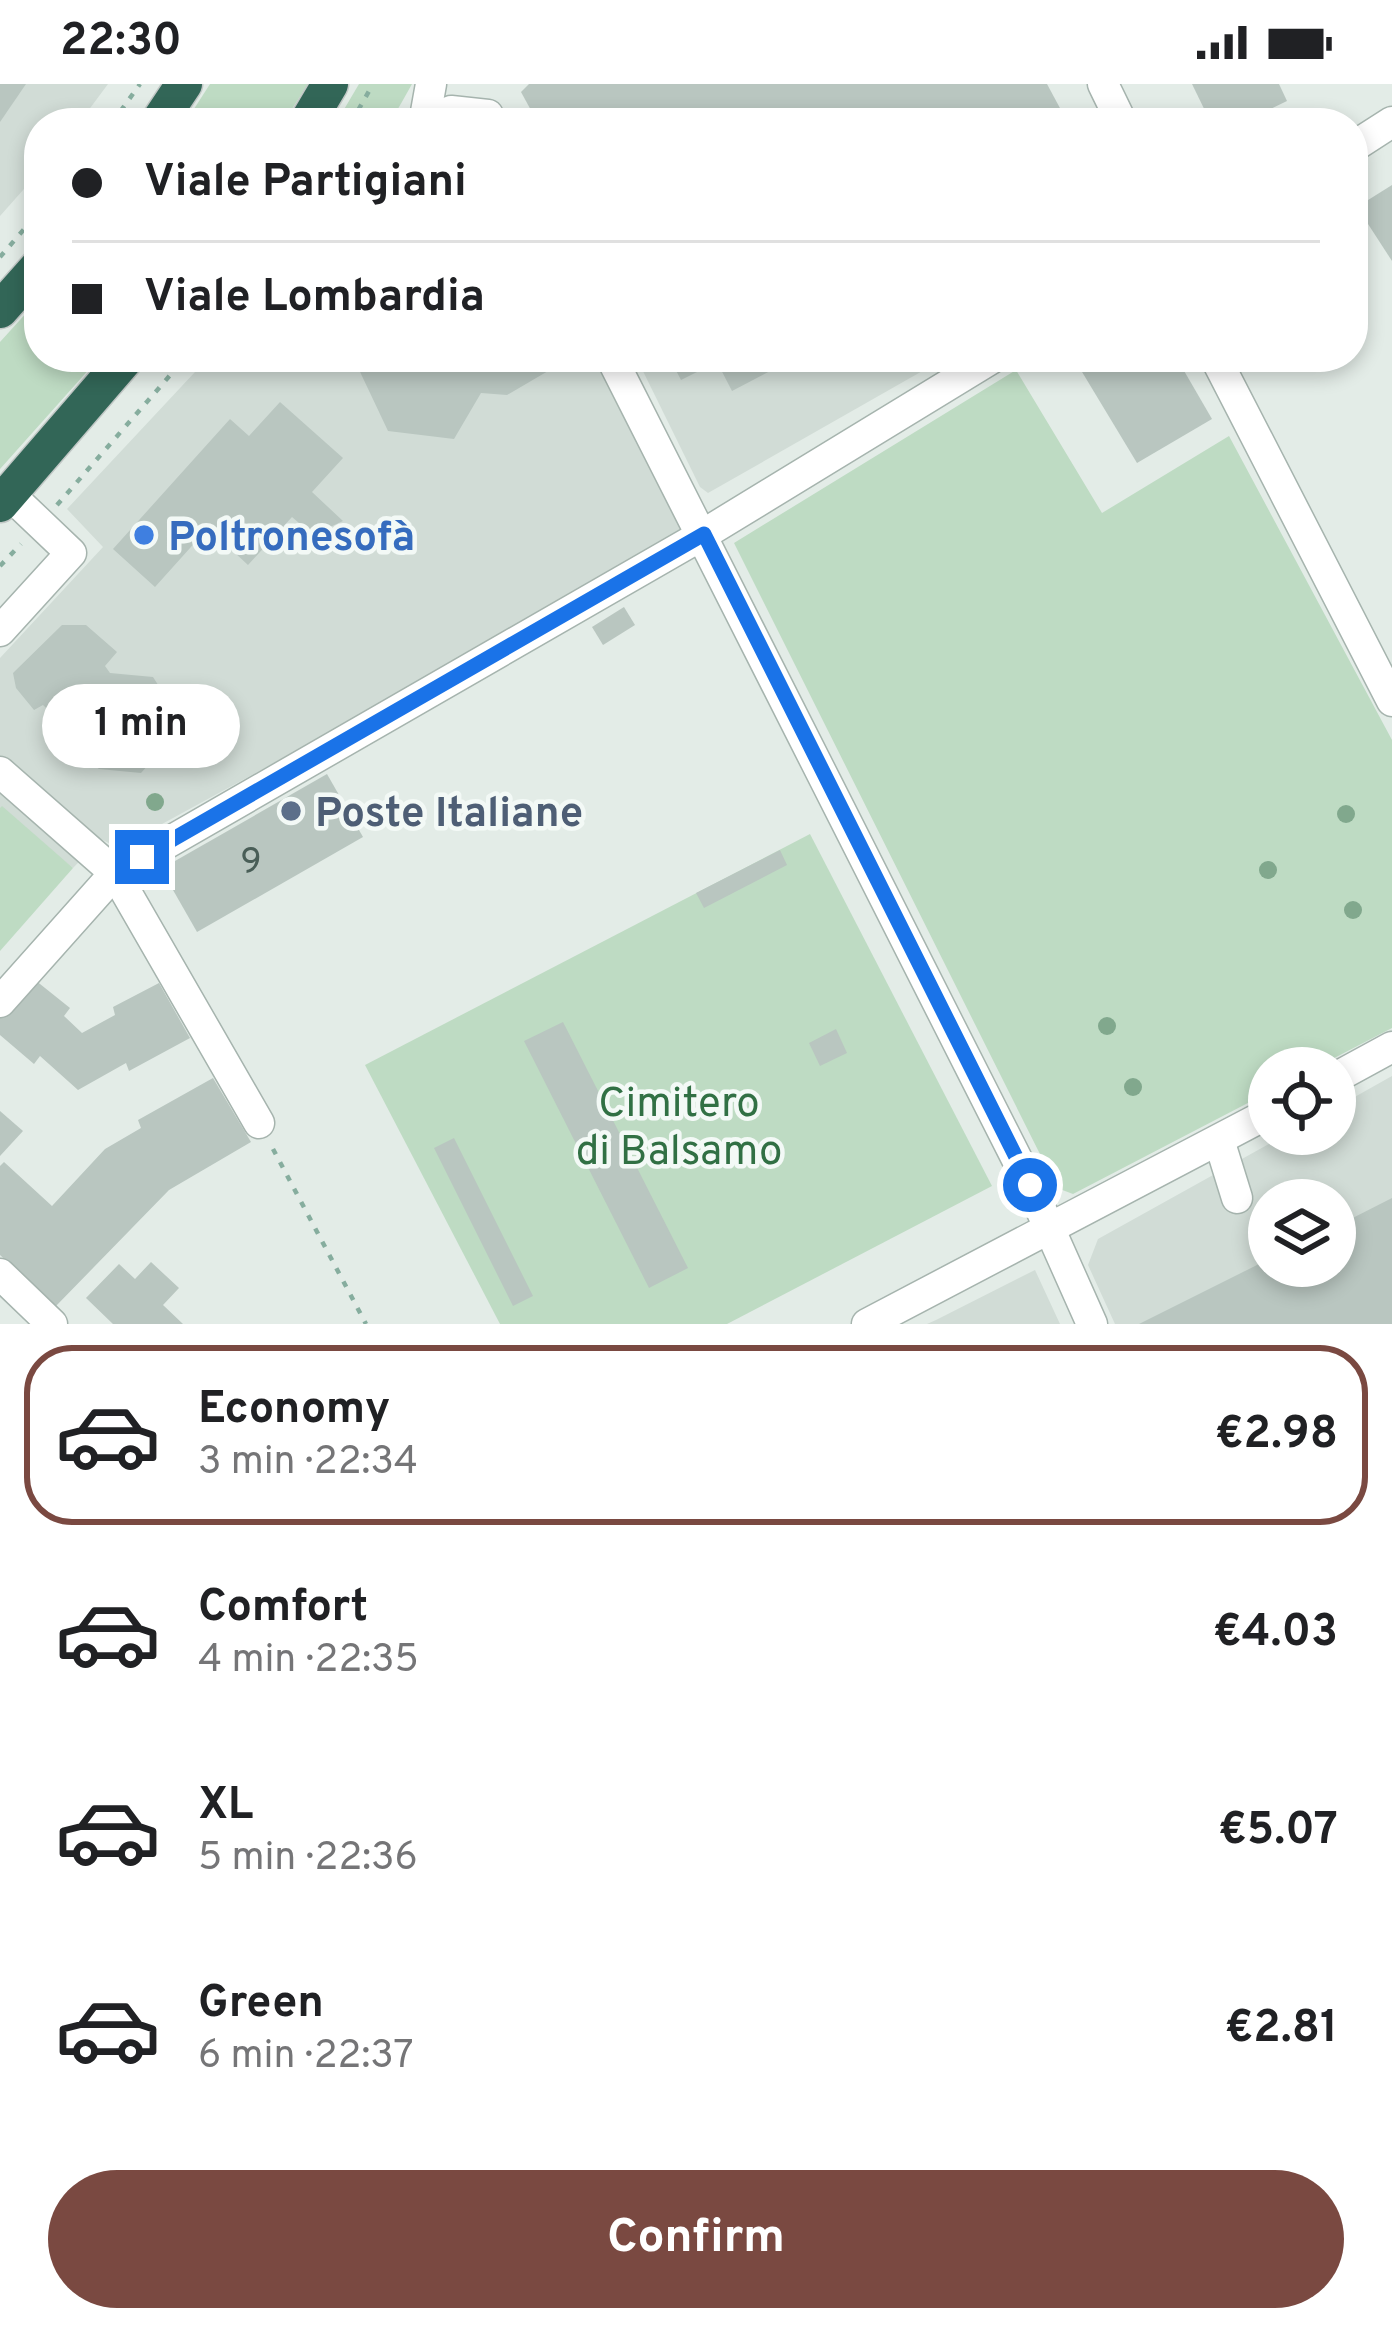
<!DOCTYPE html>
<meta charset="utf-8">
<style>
:root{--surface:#fff;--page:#f2f2f2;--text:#202124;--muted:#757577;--line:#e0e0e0;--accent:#7a4941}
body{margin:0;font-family:Overpass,sans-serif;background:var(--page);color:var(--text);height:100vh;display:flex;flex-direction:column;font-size:45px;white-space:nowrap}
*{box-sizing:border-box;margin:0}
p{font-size:39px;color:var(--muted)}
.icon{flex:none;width:66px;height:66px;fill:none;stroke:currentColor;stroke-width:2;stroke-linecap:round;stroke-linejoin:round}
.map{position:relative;height:1240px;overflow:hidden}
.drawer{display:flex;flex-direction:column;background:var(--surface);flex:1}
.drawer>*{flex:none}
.banner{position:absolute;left:24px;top:24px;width:1344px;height:264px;border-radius:48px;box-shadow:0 6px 18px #0003;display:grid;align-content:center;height:264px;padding:0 48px;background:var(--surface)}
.buttons{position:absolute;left:1248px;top:963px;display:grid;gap:24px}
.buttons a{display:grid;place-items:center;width:108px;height:108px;border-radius:50%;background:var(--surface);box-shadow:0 6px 18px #0003;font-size:60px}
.end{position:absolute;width:54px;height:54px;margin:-27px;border:15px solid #1a73e8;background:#fff;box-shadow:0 0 0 6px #fff}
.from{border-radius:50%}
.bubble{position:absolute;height:84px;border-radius:42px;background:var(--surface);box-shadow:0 6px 18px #0003;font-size:39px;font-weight:700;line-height:84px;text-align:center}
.banner b{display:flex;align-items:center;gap:42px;height:114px;font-size:45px}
.banner b+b{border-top:3px solid var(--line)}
.banner i{width:30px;height:30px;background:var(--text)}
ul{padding:21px 0 0;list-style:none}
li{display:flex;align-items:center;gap:36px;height:180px;margin:0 24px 18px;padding:0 24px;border:6px solid transparent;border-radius:48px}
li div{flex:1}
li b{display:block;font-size:45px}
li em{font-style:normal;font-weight:700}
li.selected{border-color:var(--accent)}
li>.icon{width:108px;height:108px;stroke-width:1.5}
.action{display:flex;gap:24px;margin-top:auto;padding:24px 48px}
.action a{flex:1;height:138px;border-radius:72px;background:var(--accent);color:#fff;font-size:48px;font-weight:700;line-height:138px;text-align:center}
.status{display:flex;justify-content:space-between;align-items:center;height:84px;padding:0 60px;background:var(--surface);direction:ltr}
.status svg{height:33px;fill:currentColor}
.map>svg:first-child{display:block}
.built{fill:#d1dcd6;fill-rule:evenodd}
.green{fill:#bedbc3}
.building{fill:#b9c6c0}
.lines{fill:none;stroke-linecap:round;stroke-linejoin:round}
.minor-casing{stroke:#a6b4ae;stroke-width:33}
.highway-casing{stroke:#c2c8c6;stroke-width:39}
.path{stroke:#86ad9e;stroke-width:4.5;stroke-dasharray:6 9;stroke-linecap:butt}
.minor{stroke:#fff;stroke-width:30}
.highway{stroke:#326657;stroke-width:36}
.tree{fill:#81a88d}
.route{stroke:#1a73e8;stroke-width:15}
.shop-dot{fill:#3f7fe0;stroke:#f3f9f6;stroke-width:4.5}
.service-dot{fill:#5c6f8a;stroke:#f3f9f6;stroke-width:4.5}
.labels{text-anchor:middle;stroke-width:9;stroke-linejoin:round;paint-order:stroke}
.number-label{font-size:36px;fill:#495e57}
.shop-label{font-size:42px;font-weight:bold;fill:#366cbe;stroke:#f3f9f6;text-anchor:start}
.service-label{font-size:42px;font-weight:bold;fill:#4e5e75;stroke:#f3f9f6;text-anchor:start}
.park-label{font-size:42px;fill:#317044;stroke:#f3f9f6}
</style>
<div class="status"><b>22:30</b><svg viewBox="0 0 49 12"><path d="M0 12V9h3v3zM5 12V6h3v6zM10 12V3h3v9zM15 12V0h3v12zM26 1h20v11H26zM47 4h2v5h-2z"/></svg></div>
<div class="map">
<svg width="1392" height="1240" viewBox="0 0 1392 1240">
<rect width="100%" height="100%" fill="#e3ece7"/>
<g class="built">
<polygon points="0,0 108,0 79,39 39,39 39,88 0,132"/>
<polygon points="209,273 603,273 693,450 118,764 101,755 73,784 0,724 0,574 103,463 67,425"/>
<polygon points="636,273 947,273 708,409 700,403"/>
<path d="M1392,992V1240H1115L1088,1181L1098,1155L1287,1050H1335V1024ZM1269,1116H1335V1182H1269Z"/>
<polygon points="1035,1186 1060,1240 927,1240 936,1236"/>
</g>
<g class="green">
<polygon points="210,0 308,0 283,39 185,39"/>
<polygon points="359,0 412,0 390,39 336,39"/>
<polygon points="39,215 39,273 100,273 0,385 0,258"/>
<polygon points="1016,286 1102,429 1229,352 1392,656 1392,944 1315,984 1269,984 1269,1008 1073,1110 1057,1104 734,459"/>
<polygon points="2,722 73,784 0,867 0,724"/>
<polygon points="810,750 992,1102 727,1240 500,1240 365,981"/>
</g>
<g class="building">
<polygon points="0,0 26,0 0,38"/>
<polygon points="529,0 1047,0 1068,39 538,39 521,8"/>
<polygon points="1192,0 1279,0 1287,17 1241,39 1211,39"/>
<polygon points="1392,101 1392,177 1357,123"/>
<polygon points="353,273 572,273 507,311 481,309 454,355 388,347"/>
<polygon points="669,273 797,273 732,307 717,278 681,296"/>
<polygon points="1073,273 1176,273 1212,335 1137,379"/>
<polygon points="280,318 343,374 312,408 343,437 313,451 292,433 248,481 208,444 155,503 113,465 230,335 249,352"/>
<polygon points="624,523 635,541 603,561 592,543"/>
<polygon points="62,541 86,541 117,568 105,582 110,589 153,593 171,621 176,649 141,689 99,685 73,664 63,640 43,621 34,626 16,604 13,589"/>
<polygon points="327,690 363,753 197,848 161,785"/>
<polygon points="780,766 787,781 704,824 696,809"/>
<polygon points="35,896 70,924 64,932 82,949 115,931 113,923 159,899 190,954 129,987 126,979 78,1006 40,972 34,980 0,951 0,934"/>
<polygon points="563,938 688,1184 649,1204 524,957"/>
<polygon points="836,945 847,969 820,982 809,959"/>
<polygon points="213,994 251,1058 169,1106 56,1222 0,1171 0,1082 4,1078 52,1122 105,1065 141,1044 138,1036"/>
<polygon points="0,1027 23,1047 0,1072"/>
<polygon points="454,1054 533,1212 513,1222 434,1064"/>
<polygon points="1392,1114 1392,1240 1139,1240 1269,1175 1269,1182 1335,1182 1335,1143"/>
<polygon points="151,1178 179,1204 163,1221 183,1240 113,1240 86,1214 119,1180 135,1195"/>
</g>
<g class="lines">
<g class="minor-casing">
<g id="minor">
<polyline points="1103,0 1122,39"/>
<polyline points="425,38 451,27 488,31"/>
<polyline points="424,39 431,0"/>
<polyline points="1353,63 1392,38"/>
<polyline points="611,273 1030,1101 1092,1240"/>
<polyline points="1215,273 1392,617"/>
<polyline points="0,547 71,469 9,410"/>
<polyline points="0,688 115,789 259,1039"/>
<polyline points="0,918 115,789 704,450 994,273"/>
<polyline points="1335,994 1392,963"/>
<polyline points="1219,1056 1237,1114"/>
<polyline points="0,1190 52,1240"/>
<polyline points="867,1240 1269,1029"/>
</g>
</g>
<g class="highway-casing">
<g id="highway">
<polyline points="158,39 184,0"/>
<polyline points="307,39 330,0"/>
<polyline points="0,226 39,182"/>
<polyline points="0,420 127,273"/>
</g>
</g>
<g class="path">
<polyline points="112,39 140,0"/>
<polyline points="351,39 373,0"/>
<polyline points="0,173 39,128"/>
<polyline points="57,421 186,273"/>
<polyline points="0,482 21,460"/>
<polyline points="273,1065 366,1240"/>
</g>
<use href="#minor" class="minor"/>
<use href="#highway" class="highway"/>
</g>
<g class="tree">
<circle cx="155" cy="718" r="9"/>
<circle cx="1346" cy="730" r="9"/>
<circle cx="1268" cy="786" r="9"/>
<circle cx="1353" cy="826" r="9"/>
<circle cx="1107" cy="942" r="9"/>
<circle cx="1133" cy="1003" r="9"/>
</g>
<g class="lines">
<polyline class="route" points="142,773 704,450 1030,1101"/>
</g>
<circle class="shop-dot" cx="144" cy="451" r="12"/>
<circle class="service-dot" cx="291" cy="727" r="12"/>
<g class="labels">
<g class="number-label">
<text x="251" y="788">9</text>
</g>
<g class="shop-label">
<text x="168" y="466">Poltronesofà</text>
</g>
<g class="service-label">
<text x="315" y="742">Poste Italiane</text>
</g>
<g class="park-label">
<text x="679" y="1032">Cimitero<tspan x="679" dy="48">di Balsamo</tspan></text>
</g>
</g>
</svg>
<div class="buttons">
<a><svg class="icon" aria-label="locate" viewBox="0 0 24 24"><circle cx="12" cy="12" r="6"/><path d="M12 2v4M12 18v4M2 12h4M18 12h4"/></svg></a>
<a><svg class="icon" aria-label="layers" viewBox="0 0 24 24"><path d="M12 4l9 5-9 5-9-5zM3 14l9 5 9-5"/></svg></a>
</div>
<i class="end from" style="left:1030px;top:1101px"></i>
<i class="end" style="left:142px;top:773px"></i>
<div class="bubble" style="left:42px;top:600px;width:198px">1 min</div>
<div class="banner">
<b><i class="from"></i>Viale Partigiani</b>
<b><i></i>Viale Lombardia</b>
</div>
</div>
<section class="drawer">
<ul>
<li class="selected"><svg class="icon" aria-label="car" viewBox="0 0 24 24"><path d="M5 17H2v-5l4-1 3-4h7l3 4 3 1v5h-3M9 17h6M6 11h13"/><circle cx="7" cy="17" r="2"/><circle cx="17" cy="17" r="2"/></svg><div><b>Economy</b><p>3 min · 22:34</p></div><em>€2.98</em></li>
<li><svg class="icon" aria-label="car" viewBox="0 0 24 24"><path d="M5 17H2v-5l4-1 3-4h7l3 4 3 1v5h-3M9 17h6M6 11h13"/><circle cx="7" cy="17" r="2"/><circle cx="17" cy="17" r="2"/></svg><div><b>Comfort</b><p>4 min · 22:35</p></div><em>€4.03</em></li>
<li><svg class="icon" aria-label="car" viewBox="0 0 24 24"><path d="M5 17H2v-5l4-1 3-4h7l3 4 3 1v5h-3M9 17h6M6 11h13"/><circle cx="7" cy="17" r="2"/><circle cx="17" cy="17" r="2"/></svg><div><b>XL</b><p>5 min · 22:36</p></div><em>€5.07</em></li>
<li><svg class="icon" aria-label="car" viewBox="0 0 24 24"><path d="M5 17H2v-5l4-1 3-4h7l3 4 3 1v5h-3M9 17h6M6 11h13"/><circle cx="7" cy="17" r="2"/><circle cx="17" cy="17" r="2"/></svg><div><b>Green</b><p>6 min · 22:37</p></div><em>€2.81</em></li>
</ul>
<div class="action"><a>Confirm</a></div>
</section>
